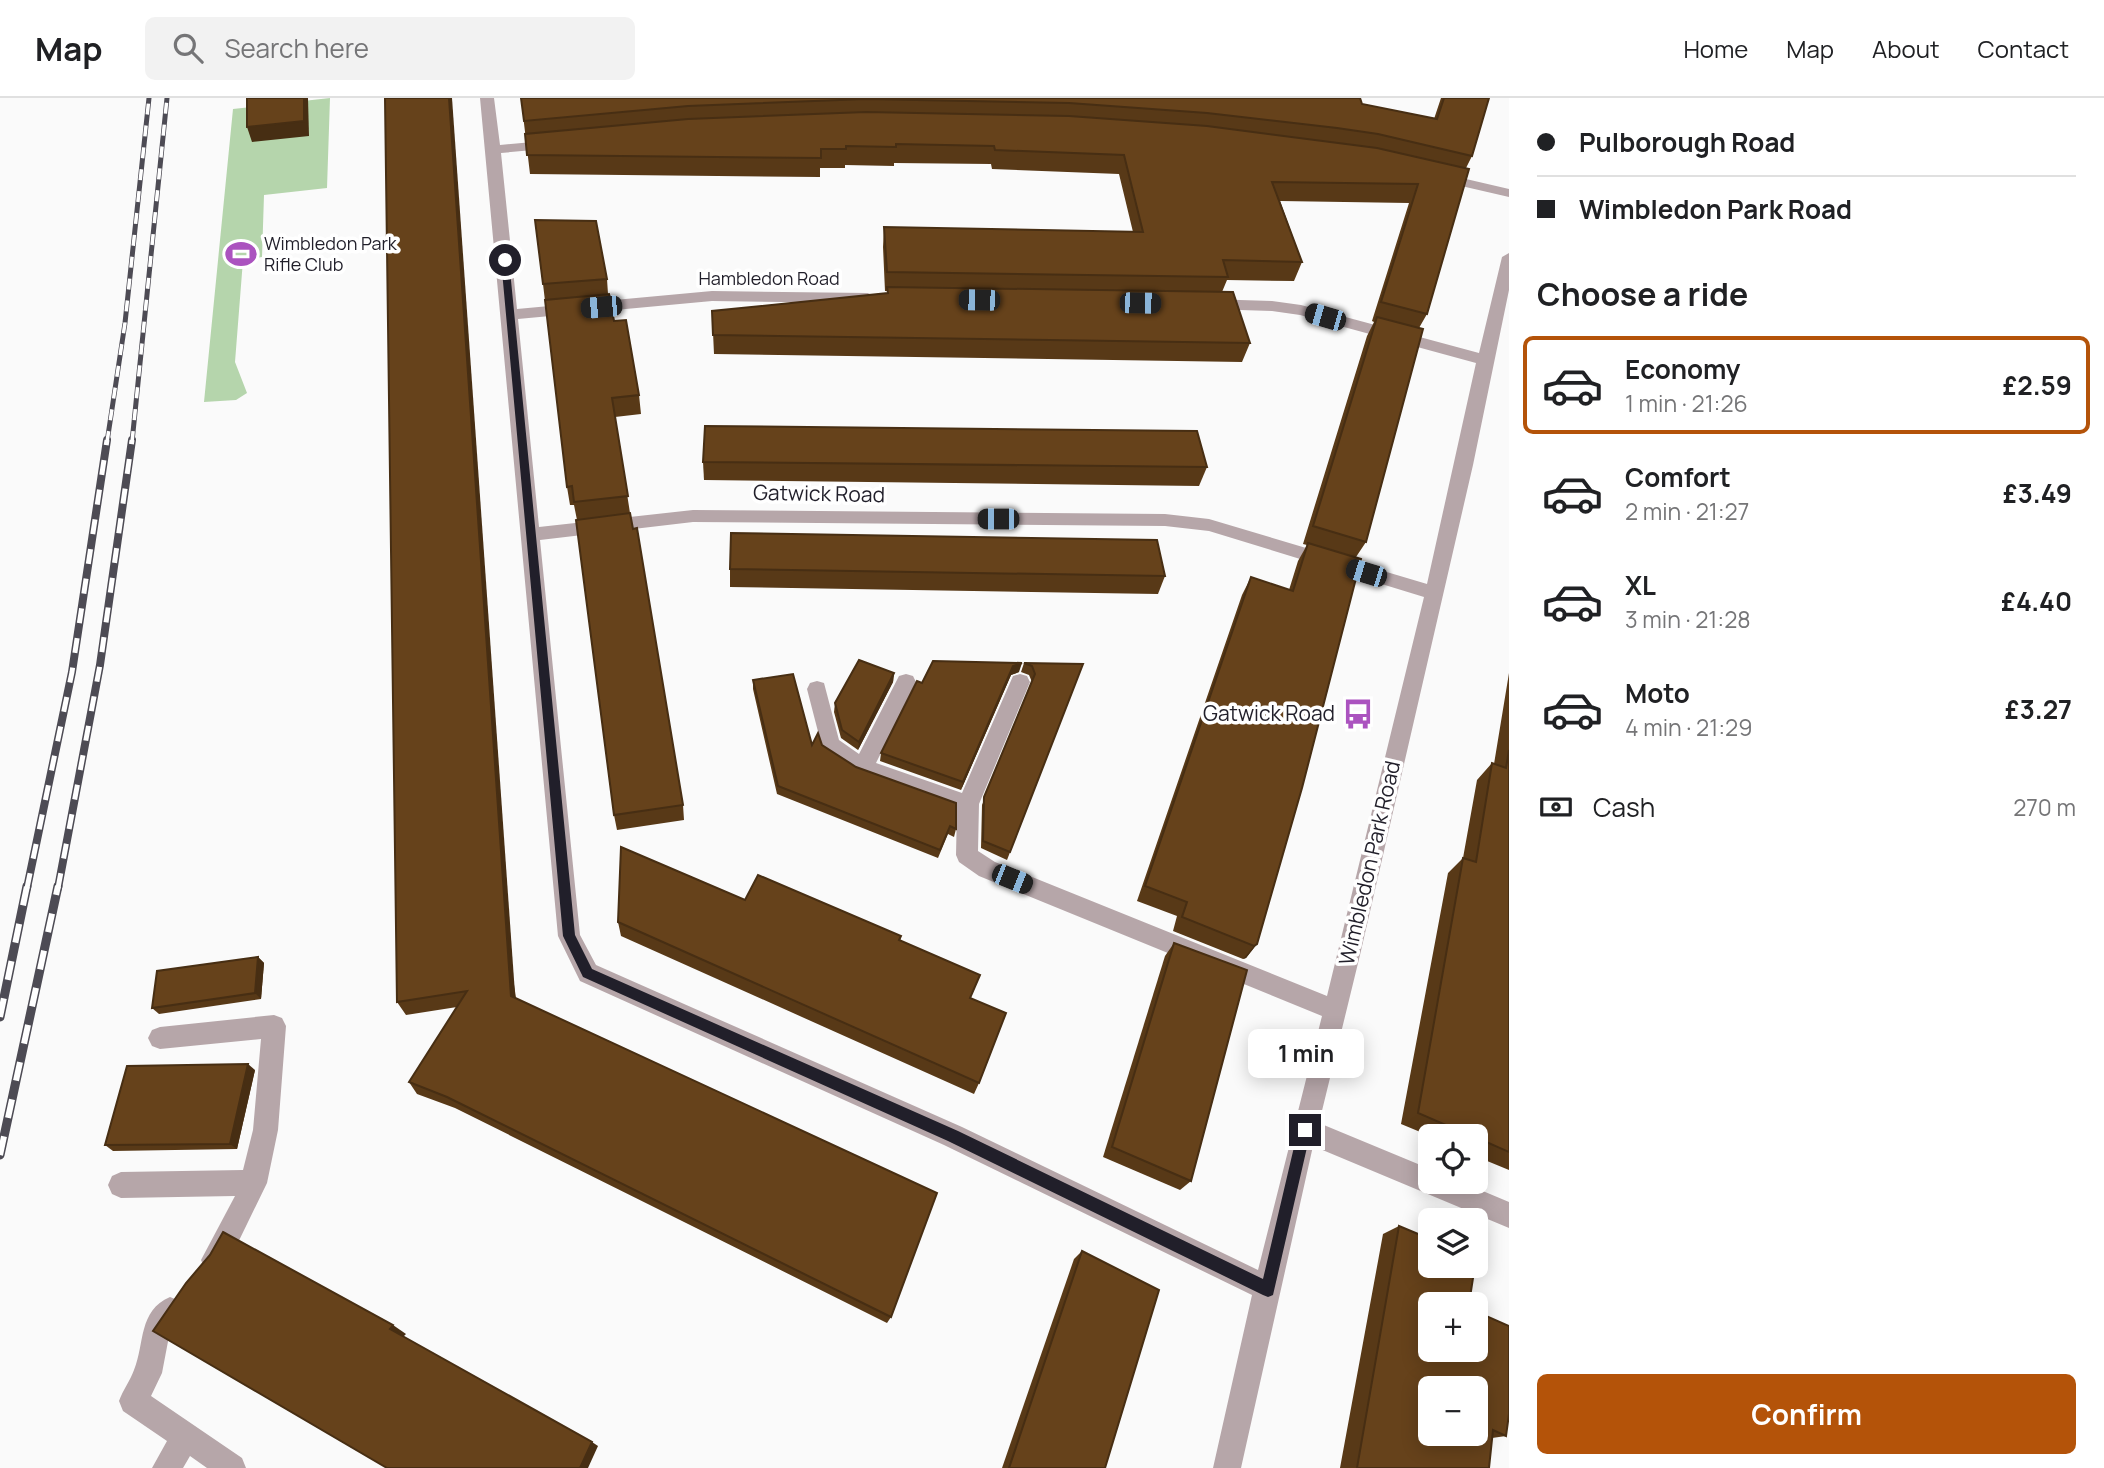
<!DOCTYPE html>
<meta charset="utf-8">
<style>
:root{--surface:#fff;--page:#f2f2f2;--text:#202124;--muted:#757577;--line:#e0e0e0;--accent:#b45309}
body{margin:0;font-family:Manrope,sans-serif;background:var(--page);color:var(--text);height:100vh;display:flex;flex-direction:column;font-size:26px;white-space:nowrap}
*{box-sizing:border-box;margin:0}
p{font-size:23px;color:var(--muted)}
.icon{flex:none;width:38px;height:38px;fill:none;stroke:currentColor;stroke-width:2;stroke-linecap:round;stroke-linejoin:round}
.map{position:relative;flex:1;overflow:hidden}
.sheet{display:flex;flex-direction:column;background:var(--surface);width:595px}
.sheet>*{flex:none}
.hud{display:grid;align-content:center;height:154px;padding:0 28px;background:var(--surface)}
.tools{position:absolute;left:1418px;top:1026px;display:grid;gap:14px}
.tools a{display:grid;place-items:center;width:70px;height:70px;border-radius:10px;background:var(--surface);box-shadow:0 4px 18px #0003;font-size:35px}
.end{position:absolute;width:32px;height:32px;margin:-16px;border:9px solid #211f2a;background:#fff;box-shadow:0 0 0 4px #fff}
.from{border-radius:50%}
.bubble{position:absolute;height:49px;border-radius:10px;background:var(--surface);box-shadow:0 4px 18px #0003;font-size:23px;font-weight:700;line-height:49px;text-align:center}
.car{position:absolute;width:21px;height:42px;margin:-21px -10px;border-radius:9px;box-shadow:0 0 5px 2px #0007;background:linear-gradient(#222 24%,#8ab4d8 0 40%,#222 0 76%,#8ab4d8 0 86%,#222 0)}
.hud b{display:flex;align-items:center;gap:24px;height:66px;font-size:26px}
.hud b+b{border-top:2px solid var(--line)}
.hud i{width:18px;height:18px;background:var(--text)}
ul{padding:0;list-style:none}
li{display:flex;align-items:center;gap:21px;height:98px;margin:0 14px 10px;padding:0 14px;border:4px solid transparent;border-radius:10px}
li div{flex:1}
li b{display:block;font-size:26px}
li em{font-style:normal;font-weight:700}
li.selected{border-color:var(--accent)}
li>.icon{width:63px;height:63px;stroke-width:1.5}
h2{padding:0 28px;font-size:32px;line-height:84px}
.pay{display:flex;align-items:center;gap:18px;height:77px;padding:0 28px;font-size:26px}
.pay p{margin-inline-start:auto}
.action{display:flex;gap:14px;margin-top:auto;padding:14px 28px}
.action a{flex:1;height:80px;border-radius:10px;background:var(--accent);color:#fff;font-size:28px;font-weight:700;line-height:80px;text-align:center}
header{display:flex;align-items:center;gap:42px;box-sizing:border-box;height:98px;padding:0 35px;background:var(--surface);border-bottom:2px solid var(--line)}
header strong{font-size:33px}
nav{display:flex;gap:38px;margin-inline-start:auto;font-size:24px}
.search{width:490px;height:63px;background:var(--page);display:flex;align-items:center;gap:18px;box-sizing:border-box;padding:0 24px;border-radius:10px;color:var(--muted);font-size:26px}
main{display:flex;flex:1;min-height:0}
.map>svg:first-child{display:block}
.green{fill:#b5d5ac}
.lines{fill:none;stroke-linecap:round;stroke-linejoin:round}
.minor{fill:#b6a6a9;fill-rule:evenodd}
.rail-far2-casing{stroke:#4d4b54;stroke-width:5}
.rail-far1-casing{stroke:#4d4b54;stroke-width:8}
.rail-casing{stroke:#4d4b54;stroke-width:9}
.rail-far2{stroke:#fff;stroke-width:3.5;stroke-dasharray:11;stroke-linecap:butt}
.rail-far1{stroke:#fff;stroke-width:5;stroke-dasharray:15;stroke-linecap:butt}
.rail{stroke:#fff;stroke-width:6;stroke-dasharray:19;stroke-linecap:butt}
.wall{fill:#583917}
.shaded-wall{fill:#472e13}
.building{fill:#66421b;stroke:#472e13;stroke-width:2;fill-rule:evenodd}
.route{fill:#211f2a}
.labels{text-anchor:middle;stroke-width:7;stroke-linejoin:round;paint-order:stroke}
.far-poi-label{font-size:18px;fill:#211f2a;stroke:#fff;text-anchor:start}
.far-street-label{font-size:18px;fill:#211f2a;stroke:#fff}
.street-label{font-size:21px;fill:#211f2a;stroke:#fff}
.poi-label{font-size:21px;fill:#211f2a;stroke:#fff;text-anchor:end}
</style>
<header>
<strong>Map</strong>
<div class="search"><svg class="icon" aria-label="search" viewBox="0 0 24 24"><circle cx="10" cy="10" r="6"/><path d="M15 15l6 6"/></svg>Search here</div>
<nav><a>Home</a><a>Map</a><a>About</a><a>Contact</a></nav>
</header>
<main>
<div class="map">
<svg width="1509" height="1370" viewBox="0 0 1509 1370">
<rect width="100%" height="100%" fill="#fafafa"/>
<polygon class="green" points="330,0 327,90 264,97 262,159 243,162 235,264 247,295 236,302 204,304 233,11"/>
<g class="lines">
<g class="minor">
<path d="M480,0H494L500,47L555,42L562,46L555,50L501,55L517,211L712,193L868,195L876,200L868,205L712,203L518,221L539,429L693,412L1165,416L1209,421L1427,486L1476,265L1300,217L1272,213L1208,211L1200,206L1208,201L1272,203L1301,207L1479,255L1502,159L1509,155V192L1473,367L1360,857L1319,1025L1430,1071V1083H1459L1509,1104V1130L1313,1048L1241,1370H1213L1252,1197L944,1047L580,883L558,838ZM693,424L1165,428L1209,433L1424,499L1327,898L995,764L978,753L979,706L1030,584L1027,578L1020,576L1013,578L962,695L876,665L916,584L913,578L906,576L899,578L859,656L839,642L824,585L817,583L810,585L807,591L823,653L856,675L957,711L956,757L959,764L979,778L1322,918L1258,1172L962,1029L596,867L580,837L540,442Z"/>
<polygon points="1436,74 1509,91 1509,99 1431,81 1431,75"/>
<polygon points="274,917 282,920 286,928 278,1032 267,1085 231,1159 223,1171 214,1175 205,1171 201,1162 235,1098 121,1100 112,1096 108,1087 112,1078 121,1074 243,1072 253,1032 261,941 160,951 152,948 148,940 152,932 160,929"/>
<path d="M170,1199L180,1203L184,1213L170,1233L162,1275L151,1298L242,1360L246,1370H207L190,1358L183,1370H152L167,1343L123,1313L119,1303C123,1292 130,1283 134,1272C145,1245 138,1213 170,1199Z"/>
</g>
<g class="rail-far2-casing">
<g id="rail-far2">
<polyline points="107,344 125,225 149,0"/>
<polyline points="132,344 167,0"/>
</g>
</g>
<g class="rail-far1-casing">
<g id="rail-far1">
<polyline points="27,790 72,574 107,342"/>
<polyline points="58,790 100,567 132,342"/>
</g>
</g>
<g class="rail-casing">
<g id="rail">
<polyline points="0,919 27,788"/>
<polyline points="0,1057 58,788"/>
</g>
</g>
<use href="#rail-far2" class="rail-far2"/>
<use href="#rail-far1" class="rail-far1"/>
<use href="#rail" class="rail"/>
</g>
<g class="wall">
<polygon points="385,0 516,900 891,1219 887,1225 455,1010 417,996 409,984 457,909 406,917 397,904"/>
<polygon points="521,0 1360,0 1362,6 1434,21 1441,0 1489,0 1472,58 1466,70 1427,216 1419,230 1366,444 1356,459 1257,846 1246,860 1243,861 1173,833 1177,818 1137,803 1242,497 1251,479 1289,492 1298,463 1307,447 1303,446 1367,238 1374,224 1372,223 1409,105 1280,103 1302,164 1294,183 1227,182 1222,194 1250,245 1242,264 714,256 712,213 887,195 887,193 885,193 883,149 884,129 1133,134 1119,76 992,71 991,66 894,65 894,68 845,67 845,70 820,70 820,79 530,76"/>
<polygon points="607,181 608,196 614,223 639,297 641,316 615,319 630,415 683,707 684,722 617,732 614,717 577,422 574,407 570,407 567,389 543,186"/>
<polygon points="703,364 1207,369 1199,388 704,382"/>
<polygon points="730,471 1165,478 1158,496 730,489"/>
<polygon points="1024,565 1083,566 1007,762 981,750 982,707 1032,584 1029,577 1021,574"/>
<polygon points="1019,574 1011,577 961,692 880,663 881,655 922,585"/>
<polygon points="894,575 893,584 858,652 841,640 834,614 835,605"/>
<polygon points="1509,575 1509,1072 1475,1058 1475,1038 1430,1038 1401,1026 1448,775 1463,760 1477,682 1492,665 1494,666"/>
<polygon points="753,582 812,647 822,647 856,669 956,731 954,739 948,736 938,760 777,696 753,591"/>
<polygon points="745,802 901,838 900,843 979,985 974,996 621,838 618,824"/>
<polygon points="1174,845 1191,1083 1180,1092 1103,1059 1165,858"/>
<polygon points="258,859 264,865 261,901 159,916 152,910"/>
<polygon points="255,972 237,1051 113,1053 105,1047"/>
<polygon points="1399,1128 1430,1206 1506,1338 1492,1340 1489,1370 1340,1370 1383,1136"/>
<polygon points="1082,1153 1105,1370 1002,1370 1074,1161"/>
</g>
<g class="shaded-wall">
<polygon points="304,0 308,0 309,38 252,44 247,29"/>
<polygon points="449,0 452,0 516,910 511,898"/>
<polygon points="1022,565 1019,574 1011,577 961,692 963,684 1013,568"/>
<polygon points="894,575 893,584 858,652 859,644"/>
<polygon points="1257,846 1246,860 1243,861 1254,848"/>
<polygon points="258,859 264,865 261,901 255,895"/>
<polygon points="248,966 255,972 237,1051 230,1046"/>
<polygon points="393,1227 406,1236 403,1239 390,1231"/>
<polygon points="592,1344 598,1348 588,1370 580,1370"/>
</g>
<g class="building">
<polygon points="247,0 304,0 304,23 247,29"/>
<polygon points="385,0 449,0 511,898 937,1095 891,1219 447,999 409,984 467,893 397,904"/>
<polygon points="521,0 1360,0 1362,6 1437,21 1444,0 1489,0 1472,58 1378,36 1337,30 1207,15 1069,5 866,1 688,8 524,23"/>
<polygon points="866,14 1069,18 1207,28 1377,50 1469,71 1427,216 1381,204 1418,86 1272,84 1302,164 1223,162 1228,179 887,174 884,129 1143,134 1124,57 995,52 994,48 896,46 896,49 846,48 846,51 821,51 821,60 527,57 525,36 688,21"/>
<polygon points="535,122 596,123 607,181 543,186"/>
<polygon points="887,189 1233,194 1250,245 713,237 712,213 888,195"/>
<polygon points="609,196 614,223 626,222 639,297 612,300 628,398 574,404 572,388 567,389 545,202"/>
<polygon points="1377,219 1423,231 1366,444 1313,428"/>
<polygon points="705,328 1197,333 1207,369 703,364"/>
<polygon points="630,415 633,431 637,430 683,707 614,717 576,422"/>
<polygon points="731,435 1157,442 1165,478 730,471"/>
<polygon points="1308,445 1361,461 1302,690 1257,846 1254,848 1182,819 1187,804 1145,788 1251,479 1293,493"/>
<polygon points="859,562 894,575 859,644 842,632 835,605"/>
<polygon points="933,563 1022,565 1013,568 963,684 881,655 917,583 922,585"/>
<polygon points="1024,565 1083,566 1010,754 983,743 984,699 1035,576 1032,568"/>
<polygon points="793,576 812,647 818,635 822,647 856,669 956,705 956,731 950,728 940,752 778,688 753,582"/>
<polygon points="1509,652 1509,1054 1475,1039 1475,1038 1471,1038 1418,1015 1463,760 1476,764 1492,665 1506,670"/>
<polygon points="621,749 745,802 758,777 901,838 899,842 980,877 970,900 1006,915 979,985 618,824"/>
<polygon points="1174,845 1247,872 1191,1083 1112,1049"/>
<polygon points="258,859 255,895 152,910 157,873"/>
<polygon points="248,966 230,1046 105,1047 127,968"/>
<path d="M1399,1128L1430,1141V1167H1475L1469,1206H1430V1251H1475V1213L1509,1228V1316L1506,1338L1493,1332L1489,1370H1357ZM1430,1290H1475V1335H1430Z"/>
<polygon points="223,1134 393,1227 390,1231 592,1344 580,1370 387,1370 153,1233 186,1185 210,1157"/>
<polygon points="1082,1153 1159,1192 1105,1370 1009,1370"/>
</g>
<polygon class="route" points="505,160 509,162 575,837 592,871 958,1033 1263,1181 1298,1032 1305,1025 1309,1027 1311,1032 1273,1197 1268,1199 1263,1197 948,1043 583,879 563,838 501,162"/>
<defs>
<g id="stadium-bare" transform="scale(2.415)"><path d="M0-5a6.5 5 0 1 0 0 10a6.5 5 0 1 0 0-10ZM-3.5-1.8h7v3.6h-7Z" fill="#ab53bf" stroke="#fff" stroke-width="2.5" paint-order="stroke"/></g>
<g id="bus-bare" transform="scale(2.415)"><path d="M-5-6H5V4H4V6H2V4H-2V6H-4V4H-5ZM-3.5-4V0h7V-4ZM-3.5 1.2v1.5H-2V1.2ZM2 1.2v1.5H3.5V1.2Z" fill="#ab53bf" stroke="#fff" stroke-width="2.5" paint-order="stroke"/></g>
</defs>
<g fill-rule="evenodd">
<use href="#stadium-bare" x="241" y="156"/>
<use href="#bus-bare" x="1358" y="616"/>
</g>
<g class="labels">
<g class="far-poi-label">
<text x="264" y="152">Wimbledon Park<tspan x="264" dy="21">Rifle Club</tspan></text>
</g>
<g class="far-street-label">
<text x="769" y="187">Hambledon Road</text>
</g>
<g class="street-label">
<text transform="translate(819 396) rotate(1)" y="7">Gatwick Road</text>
<text transform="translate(1370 765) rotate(-77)" y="7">Wimbledon Park Road</text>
</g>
<g class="poi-label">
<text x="1335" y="623">Gatwick Road</text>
</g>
</g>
</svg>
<div class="tools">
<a><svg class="icon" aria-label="locate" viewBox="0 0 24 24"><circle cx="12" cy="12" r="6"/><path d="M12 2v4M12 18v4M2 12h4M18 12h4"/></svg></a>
<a><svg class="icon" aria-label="layers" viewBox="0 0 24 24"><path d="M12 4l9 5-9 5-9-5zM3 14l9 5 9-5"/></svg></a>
<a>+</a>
<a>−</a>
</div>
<i class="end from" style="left:505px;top:162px"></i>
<i class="end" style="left:1305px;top:1032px"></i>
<div class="bubble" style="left:1248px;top:931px;width:116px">1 min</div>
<i class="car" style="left:979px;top:202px;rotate:271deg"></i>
<i class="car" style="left:1140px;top:205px;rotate:91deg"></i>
<i class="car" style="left:601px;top:209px;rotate:265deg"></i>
<i class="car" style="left:1325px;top:219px;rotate:286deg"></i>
<i class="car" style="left:998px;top:421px;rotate:270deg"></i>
<i class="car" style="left:1366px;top:475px;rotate:287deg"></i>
<i class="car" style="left:1012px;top:781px;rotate:112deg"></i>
</div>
<section class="sheet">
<div class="hud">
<b><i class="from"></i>Pulborough Road</b>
<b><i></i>Wimbledon Park Road</b>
</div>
<h2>Choose a ride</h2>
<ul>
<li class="selected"><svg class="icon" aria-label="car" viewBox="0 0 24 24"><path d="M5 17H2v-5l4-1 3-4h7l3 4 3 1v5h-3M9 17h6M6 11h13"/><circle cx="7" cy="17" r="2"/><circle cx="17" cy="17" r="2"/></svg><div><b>Economy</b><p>1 min · 21:26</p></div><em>£2.59</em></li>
<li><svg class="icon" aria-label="car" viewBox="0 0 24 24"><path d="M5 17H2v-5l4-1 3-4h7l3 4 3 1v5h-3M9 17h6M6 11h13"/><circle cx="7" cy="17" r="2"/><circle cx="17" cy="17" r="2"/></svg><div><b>Comfort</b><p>2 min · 21:27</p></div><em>£3.49</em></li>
<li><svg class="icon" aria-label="car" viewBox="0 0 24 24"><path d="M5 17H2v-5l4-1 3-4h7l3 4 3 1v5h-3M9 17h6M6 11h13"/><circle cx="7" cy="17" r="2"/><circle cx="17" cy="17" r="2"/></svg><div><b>XL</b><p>3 min · 21:28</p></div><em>£4.40</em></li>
<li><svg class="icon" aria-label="car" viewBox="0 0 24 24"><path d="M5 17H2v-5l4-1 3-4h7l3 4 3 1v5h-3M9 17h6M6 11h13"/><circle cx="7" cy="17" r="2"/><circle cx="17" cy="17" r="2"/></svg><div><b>Moto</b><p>4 min · 21:29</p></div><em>£3.27</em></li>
</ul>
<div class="pay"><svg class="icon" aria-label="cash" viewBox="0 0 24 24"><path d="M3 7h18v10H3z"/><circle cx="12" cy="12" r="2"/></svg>Cash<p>270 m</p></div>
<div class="action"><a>Confirm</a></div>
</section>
</main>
